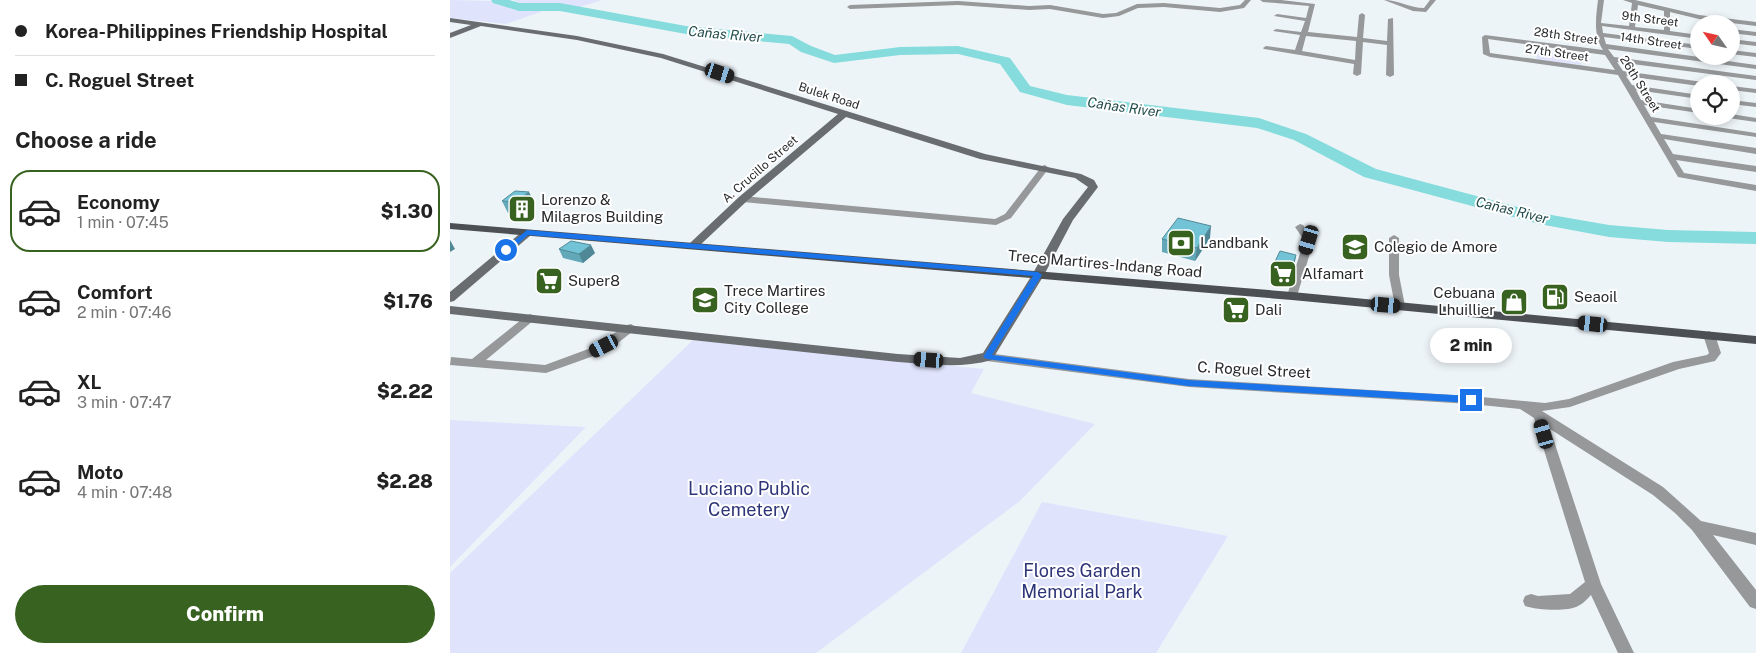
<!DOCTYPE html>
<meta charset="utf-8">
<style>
:root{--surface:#fff;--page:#f6f6f6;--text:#222;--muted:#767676;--line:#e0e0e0;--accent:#38621f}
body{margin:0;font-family:"Public Sans",sans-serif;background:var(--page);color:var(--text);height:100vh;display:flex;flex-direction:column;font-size:19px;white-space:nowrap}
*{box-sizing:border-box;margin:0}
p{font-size:16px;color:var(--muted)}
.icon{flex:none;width:28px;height:28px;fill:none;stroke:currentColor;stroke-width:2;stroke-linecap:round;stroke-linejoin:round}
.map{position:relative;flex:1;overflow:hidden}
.panel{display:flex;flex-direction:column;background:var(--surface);width:450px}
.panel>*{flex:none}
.top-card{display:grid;align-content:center;height:110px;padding:0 15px;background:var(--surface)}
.needle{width:32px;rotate:304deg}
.tools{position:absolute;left:1240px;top:15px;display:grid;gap:10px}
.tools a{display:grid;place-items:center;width:50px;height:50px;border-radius:50%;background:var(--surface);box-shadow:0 2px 8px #0003;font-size:25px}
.end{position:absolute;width:22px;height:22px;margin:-11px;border:6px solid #1a73e8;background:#fff;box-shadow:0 0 0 2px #fff}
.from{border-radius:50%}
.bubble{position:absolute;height:35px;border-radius:18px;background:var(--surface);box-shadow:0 2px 8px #0003;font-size:16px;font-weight:800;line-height:35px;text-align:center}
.car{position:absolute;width:15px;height:30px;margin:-15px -8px;border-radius:6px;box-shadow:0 0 4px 1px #0007;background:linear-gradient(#222 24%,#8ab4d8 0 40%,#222 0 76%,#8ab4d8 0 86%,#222 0)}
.top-card b{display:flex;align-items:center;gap:18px;height:48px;font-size:19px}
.top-card b+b{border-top:1px solid var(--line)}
.top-card i{width:12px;height:12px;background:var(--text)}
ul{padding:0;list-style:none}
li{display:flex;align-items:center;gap:15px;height:82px;margin:0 10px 8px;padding:0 5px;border:2px solid transparent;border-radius:20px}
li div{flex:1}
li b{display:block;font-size:19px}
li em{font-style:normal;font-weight:800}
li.current{border-color:var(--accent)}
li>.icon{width:45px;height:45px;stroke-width:1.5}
h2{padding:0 15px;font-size:22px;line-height:60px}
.action{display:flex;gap:10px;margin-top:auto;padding:10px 15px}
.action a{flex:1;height:58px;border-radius:30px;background:var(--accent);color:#fff;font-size:20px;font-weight:800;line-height:58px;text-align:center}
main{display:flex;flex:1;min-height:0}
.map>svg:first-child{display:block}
.green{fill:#dfe4fc}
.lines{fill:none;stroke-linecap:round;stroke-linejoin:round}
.river{fill:#86dcdc;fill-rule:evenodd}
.street{fill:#96989a;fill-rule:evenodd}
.secondary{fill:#6a6d70;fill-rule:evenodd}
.primary{fill:#4c4f53;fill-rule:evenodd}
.wall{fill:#63a8b9}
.shaded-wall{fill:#508896}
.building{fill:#73c3d7;stroke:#508896}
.route{fill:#1a73e8}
.labels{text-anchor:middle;stroke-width:4;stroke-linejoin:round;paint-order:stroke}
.far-street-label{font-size:12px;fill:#282a2c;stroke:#fff}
.far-water-label{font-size:14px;font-style:italic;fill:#254d4d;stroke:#fff}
.poi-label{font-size:15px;fill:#282a2c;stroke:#fff;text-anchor:start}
.street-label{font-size:15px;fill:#282a2c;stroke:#fff}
.near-park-label{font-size:18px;fill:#2e3578;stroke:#fff}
</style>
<main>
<section class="panel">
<div class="top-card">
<b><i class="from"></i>Korea-Philippines Friendship Hospital</b>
<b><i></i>C. Roguel Street</b>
</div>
<h2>Choose a ride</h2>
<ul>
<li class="current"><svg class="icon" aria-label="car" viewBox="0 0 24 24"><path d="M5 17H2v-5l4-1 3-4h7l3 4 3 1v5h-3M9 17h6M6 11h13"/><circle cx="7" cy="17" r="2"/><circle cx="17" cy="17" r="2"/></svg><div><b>Economy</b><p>1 min · 07:45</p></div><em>$1.30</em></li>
<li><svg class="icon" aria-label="car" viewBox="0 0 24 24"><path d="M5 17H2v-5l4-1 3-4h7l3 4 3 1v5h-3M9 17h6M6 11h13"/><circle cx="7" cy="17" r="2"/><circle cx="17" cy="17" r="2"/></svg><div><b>Comfort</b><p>2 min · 07:46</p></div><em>$1.76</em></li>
<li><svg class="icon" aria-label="car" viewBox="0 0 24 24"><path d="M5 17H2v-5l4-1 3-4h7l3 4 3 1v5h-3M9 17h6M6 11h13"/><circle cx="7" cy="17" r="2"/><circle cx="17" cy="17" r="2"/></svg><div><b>XL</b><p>3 min · 07:47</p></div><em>$2.22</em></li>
<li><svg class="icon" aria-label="car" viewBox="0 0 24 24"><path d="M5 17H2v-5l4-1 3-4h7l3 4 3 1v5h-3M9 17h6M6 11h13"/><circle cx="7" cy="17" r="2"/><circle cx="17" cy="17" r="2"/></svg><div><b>Moto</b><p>4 min · 07:48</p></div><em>$2.28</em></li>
</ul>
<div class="action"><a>Confirm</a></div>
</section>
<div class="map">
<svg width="1306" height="653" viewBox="0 0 1306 653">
<rect width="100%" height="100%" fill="#edf4f8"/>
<g class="green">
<polygon points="0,0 43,1 73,9 102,8 56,24 0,18"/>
<polygon points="63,0 152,0 130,7 107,4 77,5"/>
<polygon points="1086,51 1129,56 1132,65 1087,60"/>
<polygon points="243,340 534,369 521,393 645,424 570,501 366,653 0,653 0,573"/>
<polygon points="0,420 136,427 0,567"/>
<polygon points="592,502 778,536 706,653 511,653"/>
</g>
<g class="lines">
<polygon class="river" points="41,0 59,0 70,3 110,3 236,26 342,36 361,46 385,55 450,47 508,46 560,58 580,86 617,95 809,118 856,134 926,169 1090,213 1159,225 1218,230 1306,232 1306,244 1218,242 1159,237 1089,224 914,177 844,140 807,128 617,105 570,92 550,64 508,54 450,55 384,63 351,52 339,44 236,34 110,11 69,11 43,3"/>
<g class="street">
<polygon points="795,0 801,0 794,8 770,12 714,7 688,8 669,16 653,18 600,9 579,10 508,5 400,9 397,7 400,5 508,1 579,6 600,5 653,14 666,13 687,4 714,3 770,8 790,5"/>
<path d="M810,0H831L865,4L858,32L907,37L909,15L912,13L915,15L913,38L937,41L938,19L943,18L944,75L940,77L936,75L937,45L913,42L911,74L907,76L903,74L904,64L814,49L813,48L816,46L845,50L850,35L823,31L826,29L851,32L855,21L824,16L827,14L856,18L859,6L813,2ZM856,36L906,41L905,60L852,51Z"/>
<path d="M934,0C948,0 960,8 974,8L980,0H986L976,12L963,11Z"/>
<path d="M1148,0H1154L1151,23L1179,26L1182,3L1173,0H1185L1249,15L1306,22V26L1249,19L1220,12V31L1249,35V39L1152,26L1153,33L1249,45V49L1154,37L1156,44L1306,65V69L1158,49L1164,57L1306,76V80L1167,62L1173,71L1253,82L1254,84H1249V86L1176,76L1182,85L1249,95V99L1186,90L1191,100L1249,109V113L1194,105L1201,117L1306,133V137L1204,122L1211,134L1306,148V154L1214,139L1223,154L1306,166V172L1226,160L1234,173L1306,185V191L1228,177L1168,75L1040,57L1033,54L1032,37L1035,35L1153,50C1143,35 1146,17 1148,0ZM1188,5L1214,11V30L1185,27ZM1038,39L1155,55L1165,70L1040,53Z"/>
<polygon points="1281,29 1306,32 1306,36 1281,33"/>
<polygon points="1281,39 1306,42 1306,46 1281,43"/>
<polygon points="1281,50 1306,53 1306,57 1281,54"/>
<polygon points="1281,86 1306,89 1306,93 1281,90"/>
<polygon points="1281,100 1306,103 1306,107 1281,104"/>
<polygon points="1281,114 1306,118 1306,122 1278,118 1277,116 1281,116"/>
<polygon points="595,165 599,168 561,218 546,225 293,202 288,199 293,196 545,219 555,214 592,166"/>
<polygon points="850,224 853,225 864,240 847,296 842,299 837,296 854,240 845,227"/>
<polygon points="944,235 949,238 949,275 955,306 950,309 945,306 939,275 939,238"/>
<polygon points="80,314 84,316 86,318 84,320 36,360 95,365 141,348 177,325 181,324 187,328 164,346 149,354 96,373 0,365 1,357 22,359 76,316"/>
<path d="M1259,331L1265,335L1271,353L1265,361L1229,369L1120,407L1092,411L1213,487L1251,521L1306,533V545L1263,535L1306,590V609L1300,607L1242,530L1225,513L1203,495L1100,429L1151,584L1184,653H1168L1141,595C1137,599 1133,604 1128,606C1117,612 1087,610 1075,606L1073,601L1075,596L1081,594L1088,596L1120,594L1135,582L1084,418L1070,409L1021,404L739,387L537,361L531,357L537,353L739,379L1021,396L1095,403L1119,399L1223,362L1257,355L1259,353L1253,335Z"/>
</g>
<g class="secondary">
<path d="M0,18L127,36L213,54L535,154L631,174L644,180L648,187L623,220L594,275L542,360C510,369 480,364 448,362L0,314V306L448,354L510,358L533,353L582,275L613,219L638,187L625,178L530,159L396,117L297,201L248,247H240L238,245L240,243L289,197L388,114L211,58L127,40L31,26L0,38V33L21,25L0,22Z"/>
<polygon points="77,230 82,233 81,235 4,301 0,302 0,292 73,231"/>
</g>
<polygon class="primary" points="0,223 842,292 1306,336 1306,344 842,300 0,229"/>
</g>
<g class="wall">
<polygon points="52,201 85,204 72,214 58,213"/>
<polygon points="760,238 745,261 712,252 712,239"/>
<polygon points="109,249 145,253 133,263 113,258"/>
<polygon points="822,268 844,268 838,285 820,281"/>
</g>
<g class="shaded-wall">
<polygon points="79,192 85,204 72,214 66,202"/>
<polygon points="761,226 760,238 745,261 747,248"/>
<polygon points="0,240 5,249 0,252"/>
<polygon points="141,245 145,253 133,263 129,254"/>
<polygon points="846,255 844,268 838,285 841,272"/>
</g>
<g class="building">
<polygon points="65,191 79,192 66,202 52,201"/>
<polygon points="728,218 761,226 747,248 712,239"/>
<polygon points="121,241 141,245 129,254 109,249"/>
<polygon points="830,251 846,255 841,272 822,268"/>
</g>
<polygon class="route" points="77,230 588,272 592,275 542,355 738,380 1021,396 1026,400 1021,403 738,386 537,359 533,357 583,276 78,235 59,252 54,252 54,249"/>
<defs>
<g id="building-square" transform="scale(1.4375)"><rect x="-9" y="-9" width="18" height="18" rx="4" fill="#38621f" stroke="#fff"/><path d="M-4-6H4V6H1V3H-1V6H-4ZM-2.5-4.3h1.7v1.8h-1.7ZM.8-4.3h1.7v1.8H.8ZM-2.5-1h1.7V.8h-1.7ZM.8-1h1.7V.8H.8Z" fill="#fff"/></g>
<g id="bank-square" transform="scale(1.4375)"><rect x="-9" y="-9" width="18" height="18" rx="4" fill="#38621f" stroke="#fff"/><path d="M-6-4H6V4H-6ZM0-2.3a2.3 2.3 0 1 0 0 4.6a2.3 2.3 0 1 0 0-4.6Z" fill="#fff"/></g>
<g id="university-square" transform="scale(1.4375)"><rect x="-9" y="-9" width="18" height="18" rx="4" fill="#38621f" stroke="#fff"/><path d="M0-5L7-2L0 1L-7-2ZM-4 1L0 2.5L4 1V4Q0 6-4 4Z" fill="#fff"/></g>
<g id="supermarket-square" transform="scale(1.4375)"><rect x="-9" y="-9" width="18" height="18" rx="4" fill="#38621f" stroke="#fff"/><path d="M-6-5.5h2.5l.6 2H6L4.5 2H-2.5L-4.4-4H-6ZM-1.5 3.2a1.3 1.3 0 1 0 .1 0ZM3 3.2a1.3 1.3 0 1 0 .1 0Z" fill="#fff"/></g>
<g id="fuel-square" transform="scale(1.4375)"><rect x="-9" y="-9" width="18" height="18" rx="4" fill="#38621f" stroke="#fff"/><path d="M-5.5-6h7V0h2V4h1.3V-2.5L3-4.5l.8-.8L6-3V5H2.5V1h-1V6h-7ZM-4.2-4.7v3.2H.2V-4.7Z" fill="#fff"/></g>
<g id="shop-square" transform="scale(1.4375)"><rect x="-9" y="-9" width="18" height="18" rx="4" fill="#38621f" stroke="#fff"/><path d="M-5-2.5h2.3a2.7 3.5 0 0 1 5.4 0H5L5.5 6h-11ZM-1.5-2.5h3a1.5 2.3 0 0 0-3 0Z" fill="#fff"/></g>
</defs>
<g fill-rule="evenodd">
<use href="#building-square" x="72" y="209"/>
<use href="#bank-square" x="731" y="243"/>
<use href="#university-square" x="905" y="247"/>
<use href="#supermarket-square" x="833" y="274"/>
<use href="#supermarket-square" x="99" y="281"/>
<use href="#fuel-square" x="1105" y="297"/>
<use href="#university-square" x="255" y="300"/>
<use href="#shop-square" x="1064" y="302"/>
<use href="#supermarket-square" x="786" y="310"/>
</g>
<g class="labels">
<g class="far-street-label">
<text transform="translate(1200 19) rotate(7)" y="4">9th Street</text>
<text transform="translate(1116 36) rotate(8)" y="4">28th Street</text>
<text transform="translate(1201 41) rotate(8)" y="4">14th Street</text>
<text transform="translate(1107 53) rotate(8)" y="4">27th Street</text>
<text transform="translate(1190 84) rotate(58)" y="4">26th Street</text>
<text transform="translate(379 96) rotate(18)" y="4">Bulek Road</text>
<text transform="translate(310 169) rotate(-41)" y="4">A. Crucillo Street</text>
</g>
<g class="far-water-label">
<text transform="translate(275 34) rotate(5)" y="5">Cañas River</text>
<text transform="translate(674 107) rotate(8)" y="5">Cañas River</text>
<text transform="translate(1062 210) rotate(14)" y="5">Cañas River</text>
</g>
<g class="poi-label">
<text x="91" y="205">Lorenzo &amp;<tspan x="91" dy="17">Milagros Building</tspan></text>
<text x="750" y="248">Landbank</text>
<text x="924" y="252">Colegio de Amore</text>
<text x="852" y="279">Alfamart</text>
<text x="118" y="286">Super8</text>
<text x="274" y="296">Trece Martires<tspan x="274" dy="17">City College</tspan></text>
<text x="1045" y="298" text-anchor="end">Cebuana<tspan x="1045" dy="17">Lhuillier</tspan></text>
<text x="1124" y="302">Seaoil</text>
<text x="805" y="315">Dali</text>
</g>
<g class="street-label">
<text transform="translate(655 264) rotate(5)" y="5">Trece Martires-Indang Road</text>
<text transform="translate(804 370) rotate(3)" y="5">C. Roguel Street</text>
</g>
<g class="near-park-label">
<text x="299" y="495">Luciano Public<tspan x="299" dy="21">Cemetery</tspan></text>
<text x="632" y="577">Flores Garden<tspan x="632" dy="21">Memorial Park</tspan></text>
</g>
</g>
</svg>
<div class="tools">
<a><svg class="needle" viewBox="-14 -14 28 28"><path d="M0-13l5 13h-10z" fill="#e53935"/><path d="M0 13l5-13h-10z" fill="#767676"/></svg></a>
<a><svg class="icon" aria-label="locate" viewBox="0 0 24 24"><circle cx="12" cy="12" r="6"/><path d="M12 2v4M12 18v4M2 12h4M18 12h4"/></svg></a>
</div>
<i class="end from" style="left:56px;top:250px"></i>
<i class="end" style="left:1021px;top:400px"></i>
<div class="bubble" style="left:980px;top:328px;width:82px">2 min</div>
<i class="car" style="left:270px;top:73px;rotate:108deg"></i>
<i class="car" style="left:859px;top:240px;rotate:197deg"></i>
<i class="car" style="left:936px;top:305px;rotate:95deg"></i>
<i class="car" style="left:1143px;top:324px;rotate:276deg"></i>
<i class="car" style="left:154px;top:346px;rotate:243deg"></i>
<i class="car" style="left:479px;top:360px;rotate:274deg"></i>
<i class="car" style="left:1094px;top:434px;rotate:344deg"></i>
</div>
</main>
